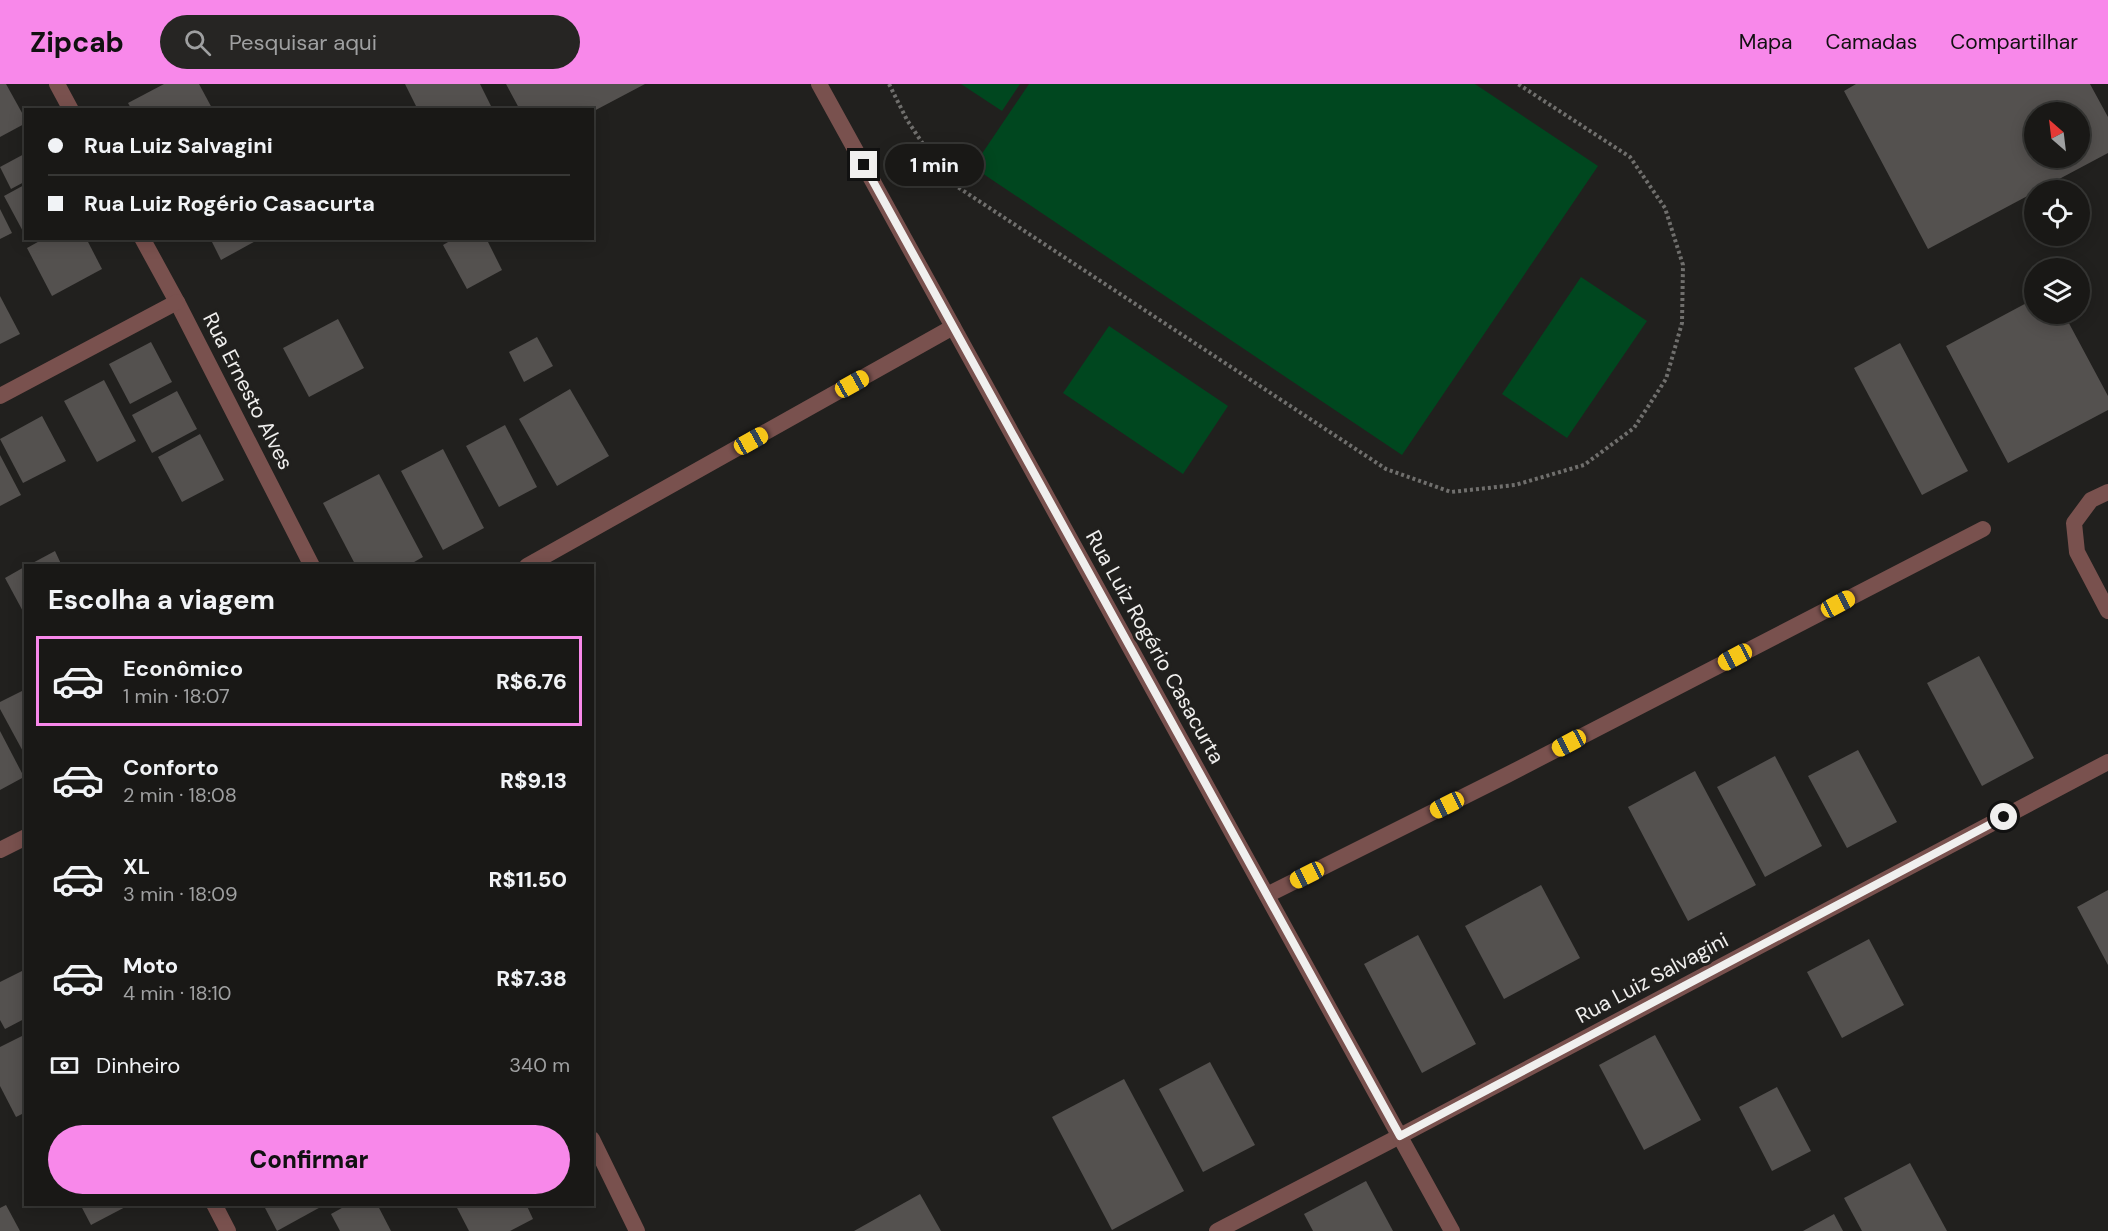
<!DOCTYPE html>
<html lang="pt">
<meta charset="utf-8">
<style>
:root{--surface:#191816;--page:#262523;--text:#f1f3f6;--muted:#9fa0a1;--line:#373735;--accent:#f888ea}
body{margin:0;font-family:"DM Sans",sans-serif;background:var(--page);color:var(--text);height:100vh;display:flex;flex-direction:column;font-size:22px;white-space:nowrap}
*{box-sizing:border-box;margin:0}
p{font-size:20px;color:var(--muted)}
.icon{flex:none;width:33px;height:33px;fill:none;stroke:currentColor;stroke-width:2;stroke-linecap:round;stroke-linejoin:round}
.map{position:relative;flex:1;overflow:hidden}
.panel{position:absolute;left:24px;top:480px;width:570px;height:642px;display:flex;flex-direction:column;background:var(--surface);border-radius:0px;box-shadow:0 3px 15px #0003,0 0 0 2px var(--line)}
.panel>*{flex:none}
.guide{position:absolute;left:24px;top:24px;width:570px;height:132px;border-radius:0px;box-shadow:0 3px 15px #0003,0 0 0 2px var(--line);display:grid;align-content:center;height:132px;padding:0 24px;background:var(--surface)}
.needle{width:39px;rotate:332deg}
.fabs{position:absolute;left:2024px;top:18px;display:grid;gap:12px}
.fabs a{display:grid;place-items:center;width:66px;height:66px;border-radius:50%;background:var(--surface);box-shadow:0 3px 15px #0003,0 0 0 2px var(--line);font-size:30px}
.end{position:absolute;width:27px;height:27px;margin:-14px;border:8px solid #f0efee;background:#111;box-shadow:0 0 0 3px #111}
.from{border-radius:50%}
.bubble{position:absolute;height:42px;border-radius:21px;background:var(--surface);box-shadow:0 3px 15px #0003,0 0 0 2px var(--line);font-size:20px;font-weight:800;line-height:42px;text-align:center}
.car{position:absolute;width:18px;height:36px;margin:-18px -9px;border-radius:8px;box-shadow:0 0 4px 2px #0007;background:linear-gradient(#f5c518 24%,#345 0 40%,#f5c518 0 76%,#345 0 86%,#f5c518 0)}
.guide b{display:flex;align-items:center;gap:21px;height:57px;font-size:22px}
.guide b+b{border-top:2px solid var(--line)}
.guide i{width:15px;height:15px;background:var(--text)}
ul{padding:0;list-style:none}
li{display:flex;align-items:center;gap:18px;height:90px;margin:0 12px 9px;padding:0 12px;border:3px solid transparent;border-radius:0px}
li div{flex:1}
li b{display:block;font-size:22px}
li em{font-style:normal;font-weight:800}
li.selected{border-color:var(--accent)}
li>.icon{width:54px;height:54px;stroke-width:1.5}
h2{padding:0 24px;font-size:27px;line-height:72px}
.pay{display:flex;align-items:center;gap:15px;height:66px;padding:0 24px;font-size:22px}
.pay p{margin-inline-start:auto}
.button{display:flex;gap:12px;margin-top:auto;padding:12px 24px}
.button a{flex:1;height:69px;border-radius:36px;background:var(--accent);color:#111;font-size:24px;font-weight:800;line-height:69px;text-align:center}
header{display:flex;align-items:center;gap:36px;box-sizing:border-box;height:84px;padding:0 30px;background:var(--accent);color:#111}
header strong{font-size:28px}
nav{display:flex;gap:33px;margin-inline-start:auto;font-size:21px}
.search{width:420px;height:54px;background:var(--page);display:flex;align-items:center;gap:15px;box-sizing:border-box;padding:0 21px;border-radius:33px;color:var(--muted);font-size:22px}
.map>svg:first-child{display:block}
.green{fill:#00471f}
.building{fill:#54514f;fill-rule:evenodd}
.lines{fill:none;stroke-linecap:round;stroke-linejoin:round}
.path{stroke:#706f6d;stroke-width:4;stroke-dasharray:3 3;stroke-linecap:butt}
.minor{stroke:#79514e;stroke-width:16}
.tertiary{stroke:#79514e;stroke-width:16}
.route{stroke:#f0efee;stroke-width:8}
.labels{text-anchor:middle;stroke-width:6;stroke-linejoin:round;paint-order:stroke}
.street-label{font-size:21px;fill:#f0efee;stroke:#21201e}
</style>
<header>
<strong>Zipcab</strong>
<div class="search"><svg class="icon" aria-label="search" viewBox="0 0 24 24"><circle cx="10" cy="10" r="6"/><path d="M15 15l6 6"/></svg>Pesquisar aqui</div>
<nav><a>Mapa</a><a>Camadas</a><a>Compartilhar</a></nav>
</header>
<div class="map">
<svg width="2108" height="1147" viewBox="0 0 2108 1147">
<rect width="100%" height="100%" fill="#21201e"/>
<g class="green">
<polygon points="961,0 1020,0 1002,27"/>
<polygon points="1029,0 1475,0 1598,82 1402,371 973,83"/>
<polygon points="1581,193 1647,237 1567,354 1502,310"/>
<polygon points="1109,242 1228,322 1183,390 1063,309"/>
</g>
<g class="building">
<polygon points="0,0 6,0 26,36 26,39 0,53"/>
<polygon points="164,0 199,0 213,26 132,26 128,19"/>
<polygon points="405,0 480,0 493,26 418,26"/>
<polygon points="506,0 645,0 592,28 592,26 520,26"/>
<path d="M1856,0H2090L2108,33V69L1928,165L1844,7ZM2034,28H2079V74H2034Z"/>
<polygon points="26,69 26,97 11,105 0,83"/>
<polygon points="26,100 26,153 4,112"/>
<polygon points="0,125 12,149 0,155"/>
<polygon points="45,154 86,154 102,185 52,212 27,164"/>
<polygon points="210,154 261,154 221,176"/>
<polygon points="455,154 486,154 502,186 467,205 443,161"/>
<polygon points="0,212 20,250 0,260"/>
<polygon points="2034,215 2034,230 2064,230 2108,312 2108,326 2008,379 1946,262"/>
<polygon points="338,235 364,284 309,313 283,264"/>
<polygon points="537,253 553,282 524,298 509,268"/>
<polygon points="151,258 172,298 130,320 109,280"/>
<polygon points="1900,259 1968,387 1922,411 1854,284"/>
<polygon points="104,296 136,357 97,378 64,317"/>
<polygon points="570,305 609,372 557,402 519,335"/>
<polygon points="177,307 197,345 152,369 132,331"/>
<polygon points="42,332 66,377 23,399 0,355"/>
<polygon points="505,341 537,403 499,423 466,362"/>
<polygon points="200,350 224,396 182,418 158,373"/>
<polygon points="443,365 484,444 443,466 401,387"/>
<polygon points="0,371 21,411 0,422"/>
<polygon points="379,390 423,473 407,482 356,482 323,419"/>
<polygon points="55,467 62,482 27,482"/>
<polygon points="26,482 26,533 5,494"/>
<polygon points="1979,572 2034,674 1982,702 1927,599"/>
<polygon points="26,605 26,673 0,625 0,618"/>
<polygon points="0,647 24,693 0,706"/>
<polygon points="1858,666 1897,738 1847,764 1808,692"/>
<polygon points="1775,672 1822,762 1765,793 1717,703"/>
<polygon points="1695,687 1756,801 1688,837 1628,723"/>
<polygon points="1541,801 1580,874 1504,915 1465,842"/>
<polygon points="2108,806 2108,881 2077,823"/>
<polygon points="1418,851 1476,960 1422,989 1364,880"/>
<polygon points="1869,855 1904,921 1842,954 1807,888"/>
<polygon points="26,885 26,934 5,945 0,936 0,898"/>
<polygon points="26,950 26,1028 16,1033 0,1002 0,963"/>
<polygon points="1655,951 1701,1036 1644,1066 1599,981"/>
<polygon points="1210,978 1255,1061 1203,1088 1159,1005"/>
<polygon points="1124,995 1184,1107 1112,1146 1052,1033"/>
<polygon points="1777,1003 1811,1067 1772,1087 1739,1023"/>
<polygon points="1910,1079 1947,1147 1862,1147 1844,1114"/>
<polygon points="1366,1097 1393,1147 1313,1147 1304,1130"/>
<polygon points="920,1110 941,1147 854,1147"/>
<polygon points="80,1120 131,1120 91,1141"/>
<polygon points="263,1120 326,1120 277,1147"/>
<polygon points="349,1120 377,1120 391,1147 340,1147 331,1130"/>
<polygon points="455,1120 526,1120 533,1135 510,1147 469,1147"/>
<polygon points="6,1121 20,1147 0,1147 0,1124"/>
<polygon points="1834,1130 1843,1147 1803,1147"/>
</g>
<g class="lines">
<polyline class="path" points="889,0 907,36 947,96 1386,385 1451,408 1515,401 1584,381 1634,344 1666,295 1682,239 1683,181 1665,124 1630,73 1518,0"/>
<g class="minor">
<polyline points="57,0 71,26"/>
<polyline points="142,154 177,218 312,482"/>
<polyline points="0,312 177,218"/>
<polyline points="2108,408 2091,416 2074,439 2077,468 2108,527"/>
<polyline points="527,482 953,243"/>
<polyline points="0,766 26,753"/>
<polyline points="1267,811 1507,691 1983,445"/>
<polyline points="592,1055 637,1147"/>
<polyline points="214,1120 228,1147"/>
<polyline points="1217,1147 1400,1052 2108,678"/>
</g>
<polyline class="tertiary" points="819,0 1452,1147"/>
</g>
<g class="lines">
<polyline class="route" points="864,81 1400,1052 2004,733"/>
</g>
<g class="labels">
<g class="street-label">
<text transform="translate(248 307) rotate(63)" y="7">Rua Ernesto Alves</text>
<text transform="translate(1155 563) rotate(61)" y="7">Rua Luiz Rogério Casacurta</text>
<text transform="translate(1652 894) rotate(-28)" y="7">Rua Luiz Salvagini</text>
</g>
</g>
</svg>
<div class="fabs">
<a><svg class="needle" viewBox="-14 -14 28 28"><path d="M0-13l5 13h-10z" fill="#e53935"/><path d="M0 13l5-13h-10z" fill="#9fa0a1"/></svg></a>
<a><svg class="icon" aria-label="locate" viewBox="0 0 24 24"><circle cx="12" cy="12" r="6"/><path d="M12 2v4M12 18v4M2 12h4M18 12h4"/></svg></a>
<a><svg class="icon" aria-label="layers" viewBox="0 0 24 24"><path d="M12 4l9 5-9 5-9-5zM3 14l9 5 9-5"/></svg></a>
</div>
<i class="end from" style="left:2004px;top:733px"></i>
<i class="end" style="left:864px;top:81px"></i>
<div class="bubble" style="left:885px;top:60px;width:99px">1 min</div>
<i class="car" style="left:852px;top:300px;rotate:61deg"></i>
<i class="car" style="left:751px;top:357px;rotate:61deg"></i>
<i class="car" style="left:1838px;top:520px;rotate:62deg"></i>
<i class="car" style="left:1735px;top:573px;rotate:242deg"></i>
<i class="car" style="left:1569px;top:659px;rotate:242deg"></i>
<i class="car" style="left:1447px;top:721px;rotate:243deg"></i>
<i class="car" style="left:1307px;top:791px;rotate:243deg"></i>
<div class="guide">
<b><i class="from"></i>Rua Luiz Salvagini</b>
<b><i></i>Rua Luiz Rogério Casacurta</b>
</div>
<section class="panel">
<h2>Escolha a viagem</h2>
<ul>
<li class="selected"><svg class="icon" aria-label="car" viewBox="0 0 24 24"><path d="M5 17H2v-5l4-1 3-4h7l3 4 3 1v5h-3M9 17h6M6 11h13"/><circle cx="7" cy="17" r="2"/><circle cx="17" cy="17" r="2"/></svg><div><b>Econômico</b><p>1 min · 18:07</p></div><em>R$6.76</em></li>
<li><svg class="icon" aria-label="car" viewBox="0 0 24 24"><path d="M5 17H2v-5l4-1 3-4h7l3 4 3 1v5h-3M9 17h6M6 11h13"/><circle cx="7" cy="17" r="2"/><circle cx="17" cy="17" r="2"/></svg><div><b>Conforto</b><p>2 min · 18:08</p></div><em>R$9.13</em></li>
<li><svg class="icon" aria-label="car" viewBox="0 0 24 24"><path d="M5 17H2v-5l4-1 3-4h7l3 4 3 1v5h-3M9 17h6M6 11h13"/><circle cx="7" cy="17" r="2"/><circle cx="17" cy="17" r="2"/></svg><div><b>XL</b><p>3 min · 18:09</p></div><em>R$11.50</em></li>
<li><svg class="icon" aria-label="car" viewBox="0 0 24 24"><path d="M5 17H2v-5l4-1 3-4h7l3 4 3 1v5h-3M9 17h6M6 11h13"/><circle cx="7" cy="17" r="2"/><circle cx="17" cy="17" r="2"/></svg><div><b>Moto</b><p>4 min · 18:10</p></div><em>R$7.38</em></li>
</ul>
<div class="pay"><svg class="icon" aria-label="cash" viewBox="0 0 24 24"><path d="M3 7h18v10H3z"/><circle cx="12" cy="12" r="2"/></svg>Dinheiro<p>340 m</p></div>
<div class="button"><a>Confirmar</a></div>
</section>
</div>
